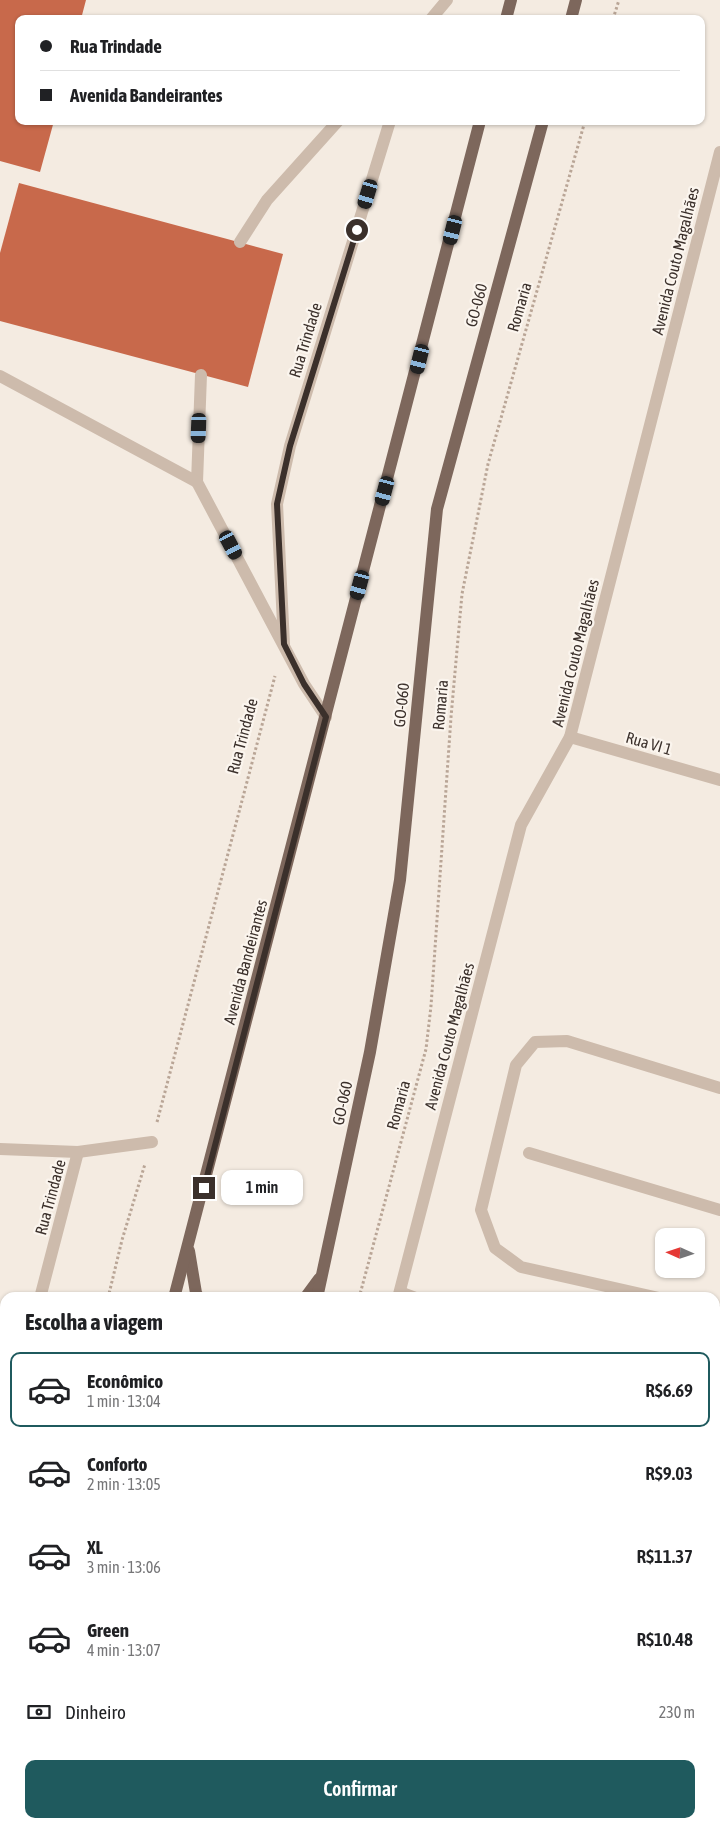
<!DOCTYPE html>
<html lang="pt">
<meta charset="utf-8">
<style>
:root{--surface:#fff;--page:#f6f6f6;--text:#202124;--muted:#757577;--line:#e0e0e0;--accent:#1f5a5e}
body{margin:0;font-family:"Asap Condensed",sans-serif;background:var(--page);color:var(--text);height:100vh;display:flex;flex-direction:column;font-size:19px;white-space:nowrap}
*{box-sizing:border-box;margin:0}
p{font-size:16px;color:var(--muted)}
.icon{flex:none;width:28px;height:28px;fill:none;stroke:currentColor;stroke-width:2;stroke-linecap:round;stroke-linejoin:round}
.map{position:relative;flex:1;overflow:hidden}
.details{position:absolute;left:0px;top:1292px;width:720px;height:536px;display:flex;flex-direction:column;background:var(--surface);border-radius:15px 15px 0 0;box-shadow:0 1px 4px #0004}
.details>*{flex:none}
.hud{position:absolute;left:15px;top:15px;width:690px;height:110px;border-radius:10px;box-shadow:0 1px 4px #0004;display:grid;align-content:center;height:110px;padding:0 25px;background:var(--surface)}
.needle{width:32px;rotate:273deg}
.controls{position:absolute;left:655px;top:1228px;display:grid;gap:10px}
.controls a{display:grid;place-items:center;width:50px;height:50px;border-radius:10px;background:var(--surface);box-shadow:0 1px 4px #0004;font-size:25px}
.end{position:absolute;width:22px;height:22px;margin:-11px;border:6px solid #3b302b;background:#fff;box-shadow:0 0 0 2px #fff}
.from{border-radius:50%}
.bubble{position:absolute;height:35px;border-radius:10px;background:var(--surface);box-shadow:0 1px 4px #0004;font-size:16px;font-weight:600;line-height:35px;text-align:center}
.car{position:absolute;width:15px;height:30px;margin:-15px -8px;border-radius:6px;box-shadow:0 0 4px 1px #0007;background:linear-gradient(#222 24%,#8ab4d8 0 40%,#222 0 76%,#8ab4d8 0 86%,#222 0)}
.hud b{display:flex;align-items:center;gap:18px;height:48px;font-size:19px}
.hud b+b{border-top:1px solid var(--line)}
.hud i{width:12px;height:12px;background:var(--text)}
ul{padding:0;list-style:none}
li{display:flex;align-items:center;gap:15px;height:75px;margin:0 10px 8px;padding:0 15px;border:2px solid transparent;border-radius:10px}
li div{flex:1}
li b{display:block;font-size:19px}
li em{font-style:normal;font-weight:600}
li.selected{border-color:var(--accent)}
li>.icon{width:45px;height:45px;stroke-width:1.5}
h2{padding:0 25px;font-size:22px;line-height:60px}
.pay{display:flex;align-items:center;gap:12px;height:55px;padding:0 25px;font-size:19px}
.pay p{margin-inline-start:auto}
.action{display:flex;gap:10px;margin-top:auto;padding:10px 25px}
.action a{flex:1;height:58px;border-radius:10px;background:var(--accent);color:#fff;font-size:20px;font-weight:600;line-height:58px;text-align:center}
.map>svg:first-child{display:block}
.building{fill:#c8694b}
.lines{fill:none;stroke-linecap:round;stroke-linejoin:round}
.path{stroke:#b9a596;stroke-width:3;stroke-dasharray:2.5 2.5;stroke-linecap:butt}
.lane{stroke:#cdbbac;stroke-width:12}
.street{stroke:#cdbbac;stroke-width:12}
.secondary{stroke:#a18a7d;stroke-width:12}
.primary{stroke:#7d675c;stroke-width:12}
.route{stroke:#3b302b;stroke-width:6}
.labels{text-anchor:middle;stroke-width:4.5;stroke-linejoin:round;paint-order:stroke}
.street-label{font-size:16px;fill:#3b302b;stroke:#fbf5ee}
</style>
<div class="map">
<svg width="720" height="1828" viewBox="0 0 720 1828">
<rect width="100%" height="100%" fill="#f4ebe1"/>
<g class="building">
<polygon points="0,0 86,0 81,19 19,19 19,121 54,121 40,172 0,161"/>
<polygon points="19,183 283,254 248,387 0,321 0,253"/>
<polygon points="715,1664 720,1665 720,1828 677,1828 678,1824 715,1824"/>
</g>
<g class="lines">
<g class="path">
<polyline points="613,19 619,0"/>
<polyline points="157,1122 275,676"/>
<polyline points="108,1298 122,1240 145,1164"/>
<polyline points="359,1298 426,1049 431,1006 451,717 462,594 488,464 585,121"/>
<polyline points="0,1729 5,1709"/>
<polyline points="232,1828 233,1824"/>
</g>
<g class="lane">
<polyline points="431,19 447,0"/>
<polyline points="240,242 267,200 338,121"/>
<polyline points="201,375 197,482 304,684 326,717"/>
<polyline points="0,376 197,482"/>
<polyline points="284,644 277,504 290,446 390,121"/>
<polyline points="78,1152 152,1142"/>
<polyline points="529,1153 720,1210"/>
<polyline points="659,1298 521,1267 495,1248 481,1210 516,1065 535,1042 567,1041 720,1088"/>
<polyline points="715,1310 720,1311"/>
</g>
<g class="street">
<polyline points="570,737 720,780"/>
<polyline points="0,1149 78,1152 40,1298"/>
<polyline points="400,1292 416,1298"/>
<polyline points="398,1298 521,825 570,737 720,152"/>
<polyline points="715,1381 720,1382"/>
<polyline points="0,1453 5,1434"/>
<polyline points="379,1824 394,1828"/>
</g>
<polyline class="secondary" points="18,1828 21,1824"/>
<g class="primary">
<polyline points="506,19 511,0"/>
<polyline points="571,19 576,0"/>
<polyline points="189,1251 196,1293 199,1298"/>
<polyline points="174,1298 480,121"/>
<polyline points="305,1298 319,1279"/>
<polyline points="317,1298 370,1052 400,880 437,509 543,121"/>
<polyline points="32,1828 33,1824"/>
<polyline points="194,1828 195,1824"/>
</g>
</g>
<g class="lines">
<polyline class="route" points="204,1188 326,717 304,684 284,644 277,504 290,446 357,230"/>
</g>
<g class="labels">
<g class="street-label">
<text transform="translate(675 261) rotate(-76)" y="6">Avenida Couto Magalhães</text>
<text transform="translate(476 305) rotate(-75)" y="6">GO-060</text>
<text transform="translate(519 307) rotate(-74)" y="6">Romaria</text>
<text transform="translate(305 340) rotate(-73)" y="6">Rua Trindade</text>
<text transform="translate(575 653) rotate(-76)" y="6">Avenida Couto Magalhães</text>
<text transform="translate(401 705) rotate(-84)" y="6">GO-060</text>
<text transform="translate(440 705) rotate(-85)" y="6">Romaria</text>
<text transform="translate(242 736) rotate(-75)" y="6">Rua Trindade</text>
<text transform="translate(649 743) rotate(16)" y="6">Rua VI 1</text>
<text transform="translate(245 962) rotate(-75)" y="6">Avenida Bandeirantes</text>
<text transform="translate(449 1036) rotate(-75)" y="6">Avenida Couto Magalhães</text>
<text transform="translate(342 1103) rotate(-78)" y="6">GO-060</text>
<text transform="translate(398 1105) rotate(-75)" y="6">Romaria</text>
<text transform="translate(50 1197) rotate(-75)" y="6">Rua Trindade</text>
</g>
</g>
</svg>
<div class="controls">
<a><svg class="needle" viewBox="-14 -14 28 28"><path d="M0-13l5 13h-10z" fill="#e53935"/><path d="M0 13l5-13h-10z" fill="#757577"/></svg></a>
</div>
<i class="end from" style="left:357px;top:230px"></i>
<i class="end" style="left:204px;top:1188px"></i>
<div class="bubble" style="left:221px;top:1170px;width:82px">1 min</div>
<i class="car" style="left:368px;top:194px;rotate:197deg"></i>
<i class="car" style="left:453px;top:230px;rotate:194deg"></i>
<i class="car" style="left:420px;top:359px;rotate:194deg"></i>
<i class="car" style="left:199px;top:428px;rotate:182deg"></i>
<i class="car" style="left:385px;top:491px;rotate:195deg"></i>
<i class="car" style="left:231px;top:545px;rotate:152deg"></i>
<i class="car" style="left:360px;top:585px;rotate:195deg"></i>
<div class="hud">
<b><i class="from"></i>Rua Trindade</b>
<b><i></i>Avenida Bandeirantes</b>
</div>
<section class="details">
<h2>Escolha a viagem</h2>
<ul>
<li class="selected"><svg class="icon" aria-label="car" viewBox="0 0 24 24"><path d="M5 17H2v-5l4-1 3-4h7l3 4 3 1v5h-3M9 17h6M6 11h13"/><circle cx="7" cy="17" r="2"/><circle cx="17" cy="17" r="2"/></svg><div><b>Econômico</b><p>1 min · 13:04</p></div><em>R$6.69</em></li>
<li><svg class="icon" aria-label="car" viewBox="0 0 24 24"><path d="M5 17H2v-5l4-1 3-4h7l3 4 3 1v5h-3M9 17h6M6 11h13"/><circle cx="7" cy="17" r="2"/><circle cx="17" cy="17" r="2"/></svg><div><b>Conforto</b><p>2 min · 13:05</p></div><em>R$9.03</em></li>
<li><svg class="icon" aria-label="car" viewBox="0 0 24 24"><path d="M5 17H2v-5l4-1 3-4h7l3 4 3 1v5h-3M9 17h6M6 11h13"/><circle cx="7" cy="17" r="2"/><circle cx="17" cy="17" r="2"/></svg><div><b>XL</b><p>3 min · 13:06</p></div><em>R$11.37</em></li>
<li><svg class="icon" aria-label="car" viewBox="0 0 24 24"><path d="M5 17H2v-5l4-1 3-4h7l3 4 3 1v5h-3M9 17h6M6 11h13"/><circle cx="7" cy="17" r="2"/><circle cx="17" cy="17" r="2"/></svg><div><b>Green</b><p>4 min · 13:07</p></div><em>R$10.48</em></li>
</ul>
<div class="pay"><svg class="icon" aria-label="cash" viewBox="0 0 24 24"><path d="M3 7h18v10H3z"/><circle cx="12" cy="12" r="2"/></svg>Dinheiro<p>230 m</p></div>
<div class="action"><a>Confirmar</a></div>
</section>
</div>
